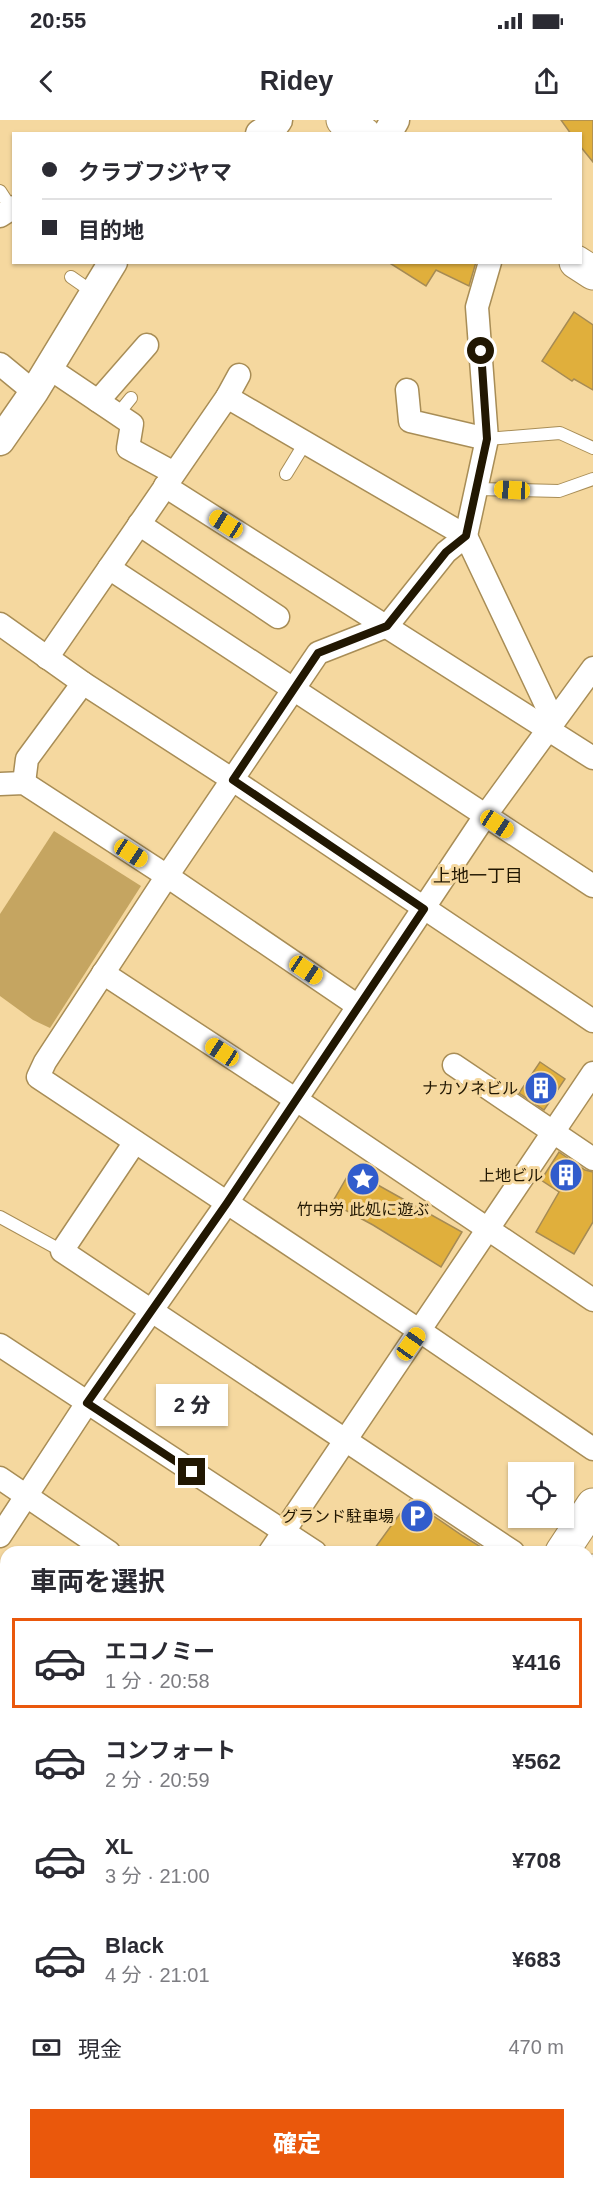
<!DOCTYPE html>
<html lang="ja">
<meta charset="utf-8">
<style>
:root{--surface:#fff;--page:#f2f2f3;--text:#2b2b33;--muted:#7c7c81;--line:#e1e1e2;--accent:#ea580c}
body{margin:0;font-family:Helvetica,"Noto Sans JP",sans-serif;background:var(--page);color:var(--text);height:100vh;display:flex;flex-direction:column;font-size:22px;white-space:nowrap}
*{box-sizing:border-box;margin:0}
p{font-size:20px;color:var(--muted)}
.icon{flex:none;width:33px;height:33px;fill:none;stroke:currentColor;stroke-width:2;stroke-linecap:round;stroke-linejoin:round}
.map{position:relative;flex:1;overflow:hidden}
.panel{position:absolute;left:0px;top:1426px;width:594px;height:644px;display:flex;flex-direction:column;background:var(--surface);border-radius:18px 18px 0 0;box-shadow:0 2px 4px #0004}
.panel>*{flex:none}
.hud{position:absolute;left:12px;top:12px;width:570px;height:132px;border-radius:0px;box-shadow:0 2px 4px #0004;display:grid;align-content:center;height:132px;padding:0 30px;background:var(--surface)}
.fabs{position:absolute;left:508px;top:1342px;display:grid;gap:12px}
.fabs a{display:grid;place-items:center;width:66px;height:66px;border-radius:0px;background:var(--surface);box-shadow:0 2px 4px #0004;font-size:30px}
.end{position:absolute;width:27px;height:27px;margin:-14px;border:8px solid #211702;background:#fff;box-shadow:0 0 0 3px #fff}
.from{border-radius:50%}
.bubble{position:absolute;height:42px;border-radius:0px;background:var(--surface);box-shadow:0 2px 4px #0004;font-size:20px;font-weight:800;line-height:42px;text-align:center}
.car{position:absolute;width:18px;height:36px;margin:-18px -9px;border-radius:8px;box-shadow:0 0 4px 2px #0007;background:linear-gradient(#f5c518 24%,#345 0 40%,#f5c518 0 76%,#345 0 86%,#f5c518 0)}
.hud b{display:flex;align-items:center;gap:21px;height:57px;font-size:22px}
.hud b+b{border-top:2px solid var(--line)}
.hud i{width:15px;height:15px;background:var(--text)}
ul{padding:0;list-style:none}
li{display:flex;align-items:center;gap:18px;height:90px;margin:0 12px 9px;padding:0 18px;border:3px solid transparent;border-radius:0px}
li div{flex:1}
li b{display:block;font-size:22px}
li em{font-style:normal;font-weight:800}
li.active{border-color:var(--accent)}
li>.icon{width:54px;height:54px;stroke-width:1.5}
h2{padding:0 30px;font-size:27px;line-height:72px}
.pay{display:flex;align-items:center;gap:15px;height:66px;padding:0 30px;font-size:22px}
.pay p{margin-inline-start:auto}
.primary-button{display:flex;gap:12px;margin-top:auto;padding:12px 30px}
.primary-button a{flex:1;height:69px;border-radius:0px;background:var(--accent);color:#fff;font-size:24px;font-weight:800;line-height:69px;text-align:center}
.status{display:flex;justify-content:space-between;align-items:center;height:42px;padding:0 30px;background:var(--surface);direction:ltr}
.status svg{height:16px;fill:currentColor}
header{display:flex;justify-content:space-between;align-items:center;height:78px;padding:0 30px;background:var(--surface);font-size:27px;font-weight:800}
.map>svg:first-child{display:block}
.green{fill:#c5a561}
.building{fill:#e0af3c;stroke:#a68b54;stroke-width:1.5}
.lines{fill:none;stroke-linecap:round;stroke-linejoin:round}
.service-casing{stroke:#a88d56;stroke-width:14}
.minor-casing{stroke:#a88d56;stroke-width:25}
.tertiary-casing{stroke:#a88d56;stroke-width:31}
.secondary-casing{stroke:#a88d56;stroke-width:35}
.trunk-casing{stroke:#a88d56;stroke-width:35}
.service{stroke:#fff;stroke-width:12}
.minor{stroke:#fff;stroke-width:22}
.tertiary{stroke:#fff;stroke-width:28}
.secondary{stroke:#fff;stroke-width:33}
.trunk{stroke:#fff;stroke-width:33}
.route{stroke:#211702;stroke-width:8}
.labels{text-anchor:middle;stroke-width:6;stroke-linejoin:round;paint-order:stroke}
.poi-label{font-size:16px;fill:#211702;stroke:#f5d89f;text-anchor:end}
.neighbourhood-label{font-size:18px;fill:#211702;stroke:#f5d89f}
</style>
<div class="status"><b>20:55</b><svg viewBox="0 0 49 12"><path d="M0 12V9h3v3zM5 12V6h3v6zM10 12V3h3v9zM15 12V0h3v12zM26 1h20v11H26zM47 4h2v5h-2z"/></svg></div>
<header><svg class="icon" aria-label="back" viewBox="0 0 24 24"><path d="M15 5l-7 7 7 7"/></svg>Ridey<svg class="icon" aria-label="share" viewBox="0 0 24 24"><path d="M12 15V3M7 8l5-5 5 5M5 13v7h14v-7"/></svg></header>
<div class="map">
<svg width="593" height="2069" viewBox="0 0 593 2069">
<rect width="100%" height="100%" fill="#f5d89f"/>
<polygon class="green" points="54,711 141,766 50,908 33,900 0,876 0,794"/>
<g class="building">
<polygon points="561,0 593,0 593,42 580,26 580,14 571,14"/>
<polygon points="388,142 476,142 469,166 436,150 426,166"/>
<polygon points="574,192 593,205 593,270 574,259 572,261 542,241"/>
<polygon points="540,942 565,959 544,990 519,973"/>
<polygon points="559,1032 585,1050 593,1052 593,1102 574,1134 536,1112 559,1072 541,1060"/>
<polygon points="351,1050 462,1112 441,1147 373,1105 332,1083"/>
<polygon points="410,1380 463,1416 489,1432 372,1432"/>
</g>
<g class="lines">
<g class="service-casing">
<g id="service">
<polyline points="0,71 11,88"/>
<polyline points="71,157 94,173"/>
<polyline points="118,294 131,278"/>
<polyline points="487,319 560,313 593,328"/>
<polyline points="286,354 305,323"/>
<polyline points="477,369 559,371 593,359"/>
<polyline points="0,1097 62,1131"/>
</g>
</g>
<g class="minor-casing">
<g id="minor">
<polyline points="0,96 14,87"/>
<polyline points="490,142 477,187 487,319 466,416 446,432 387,506 318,533 167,756 45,942 38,957 420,1211 593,1329"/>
<polyline points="0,244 34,272"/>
<polyline points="49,248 132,304 128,328 174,353"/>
<polyline points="407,270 410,301 487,319"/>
<polyline points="227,277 466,416 547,587 547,608"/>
<polyline points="98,281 147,225"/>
<polyline points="165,366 593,638"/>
<polyline points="139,404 278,497"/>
<polyline points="109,448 593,766"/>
<polyline points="0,504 83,563 233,660 593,901"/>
<polyline points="47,538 227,277 239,255"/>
<polyline points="24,663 27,639 83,563"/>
<polyline points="0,664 24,663 167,756 358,886"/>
<polyline points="103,853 307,987 593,1180"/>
<polyline points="454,945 593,1039"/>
<polyline points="135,1022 62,1131 513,1432"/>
<polyline points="0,1225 315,1432"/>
<polyline points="0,1358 109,1432"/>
<polyline points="0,1416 87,1283 227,1083 485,696 593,548"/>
<polyline points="270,1432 593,953"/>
<polyline points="0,1495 6,1499"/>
<polyline points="0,1636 6,1640"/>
<polyline points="588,1747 593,1741"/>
<polyline points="0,1760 6,1764"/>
<polyline points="0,1797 6,1790"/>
<polyline points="588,1906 593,1903"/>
<polyline points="0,1967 6,1959"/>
<polyline points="293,2064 296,2069"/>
<polyline points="370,2069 376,2064"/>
</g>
</g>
<g class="tertiary-casing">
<g id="tertiary">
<polyline points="260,14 275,4 278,0"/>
<polyline points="387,14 395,0"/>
<polyline points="0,321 34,272 113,142"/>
<polyline points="588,1489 593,1494"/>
<polyline points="0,2063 4,2069"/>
</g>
</g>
<g class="secondary-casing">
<g id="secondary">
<polyline points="343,0 364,14"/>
<polyline points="576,142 593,153"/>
</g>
</g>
<g class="trunk-casing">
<g id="trunk">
<polyline points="562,1432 593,1385"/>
<polyline points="588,1458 593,1451"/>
<polyline points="91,2069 96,2064"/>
<polyline points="142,2069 147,2064"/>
</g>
</g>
<use href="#service" class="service"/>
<use href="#minor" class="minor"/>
<use href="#tertiary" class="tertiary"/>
<use href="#secondary" class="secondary"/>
<use href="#trunk" class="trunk"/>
</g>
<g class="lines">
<polyline class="route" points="192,1352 87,1283 227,1083 424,789 233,660 318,533 387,506 446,432 466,416 487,319 481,231"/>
</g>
<defs>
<g id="building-disc" transform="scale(1.725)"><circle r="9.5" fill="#315ccc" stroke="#f5d89f"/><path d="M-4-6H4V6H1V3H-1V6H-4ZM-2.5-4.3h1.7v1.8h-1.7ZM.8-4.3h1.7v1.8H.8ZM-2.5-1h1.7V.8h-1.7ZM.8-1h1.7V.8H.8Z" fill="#fff"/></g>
<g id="sight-disc" transform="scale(1.725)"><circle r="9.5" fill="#315ccc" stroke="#f5d89f"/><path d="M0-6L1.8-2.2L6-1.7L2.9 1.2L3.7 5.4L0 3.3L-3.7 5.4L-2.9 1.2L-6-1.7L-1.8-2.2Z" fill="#fff"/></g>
<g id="parking-disc" transform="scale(1.725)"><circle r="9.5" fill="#315ccc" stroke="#f5d89f"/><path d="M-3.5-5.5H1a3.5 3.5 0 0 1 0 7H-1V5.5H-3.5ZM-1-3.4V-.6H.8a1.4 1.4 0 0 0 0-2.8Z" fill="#fff"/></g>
</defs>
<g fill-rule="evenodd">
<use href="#building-disc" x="541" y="968"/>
<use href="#building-disc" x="566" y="1055"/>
<use href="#sight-disc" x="363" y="1059"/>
<use href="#parking-disc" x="417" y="1396"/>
</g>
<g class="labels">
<g class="poi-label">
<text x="518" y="974">ナカソネビル</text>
<text x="543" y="1061">上地ビル</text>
<text x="363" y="1095" text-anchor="middle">竹中労 此処に遊ぶ</text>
<text x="394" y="1402">グランド駐車場</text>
</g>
<g class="neighbourhood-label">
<text x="478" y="762">上地一丁目</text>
</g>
</g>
</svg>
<div class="fabs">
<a><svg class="icon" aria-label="locate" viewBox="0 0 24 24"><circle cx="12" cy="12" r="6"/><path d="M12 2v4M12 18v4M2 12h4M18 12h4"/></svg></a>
</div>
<i class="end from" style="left:481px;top:231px"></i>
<i class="end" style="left:192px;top:1352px"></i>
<div class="bubble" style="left:156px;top:1264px;width:72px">2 分</div>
<i class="car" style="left:512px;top:370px;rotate:273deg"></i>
<i class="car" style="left:226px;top:404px;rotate:302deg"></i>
<i class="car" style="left:497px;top:704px;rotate:123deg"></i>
<i class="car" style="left:131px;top:733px;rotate:123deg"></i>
<i class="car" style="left:306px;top:850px;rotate:124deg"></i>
<i class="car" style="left:222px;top:932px;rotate:303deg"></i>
<i class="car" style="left:411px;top:1224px;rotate:35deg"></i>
<div class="hud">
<b><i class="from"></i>クラブフジヤマ</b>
<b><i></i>目的地</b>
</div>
<section class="panel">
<h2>車両を選択</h2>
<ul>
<li class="active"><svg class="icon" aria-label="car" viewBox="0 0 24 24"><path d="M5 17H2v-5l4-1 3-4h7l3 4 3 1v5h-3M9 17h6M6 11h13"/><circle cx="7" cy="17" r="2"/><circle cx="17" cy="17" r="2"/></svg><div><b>エコノミー</b><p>1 分 · 20:58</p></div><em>¥416</em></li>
<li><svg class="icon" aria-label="car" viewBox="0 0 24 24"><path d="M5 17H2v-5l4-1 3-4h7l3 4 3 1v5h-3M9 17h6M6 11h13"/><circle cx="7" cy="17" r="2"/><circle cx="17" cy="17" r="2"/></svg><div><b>コンフォート</b><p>2 分 · 20:59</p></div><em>¥562</em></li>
<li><svg class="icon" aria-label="car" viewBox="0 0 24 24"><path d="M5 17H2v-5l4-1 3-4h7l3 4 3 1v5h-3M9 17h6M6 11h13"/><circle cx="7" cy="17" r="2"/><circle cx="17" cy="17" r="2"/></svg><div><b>XL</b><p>3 分 · 21:00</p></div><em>¥708</em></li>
<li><svg class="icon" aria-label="car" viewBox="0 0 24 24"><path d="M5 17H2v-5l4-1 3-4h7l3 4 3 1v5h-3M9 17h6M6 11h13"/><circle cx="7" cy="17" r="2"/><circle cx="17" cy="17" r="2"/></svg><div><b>Black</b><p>4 分 · 21:01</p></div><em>¥683</em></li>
</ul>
<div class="pay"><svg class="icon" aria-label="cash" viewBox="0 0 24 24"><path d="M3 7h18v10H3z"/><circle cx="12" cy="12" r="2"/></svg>現金<p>470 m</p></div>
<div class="primary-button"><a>確定</a></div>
</section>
</div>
